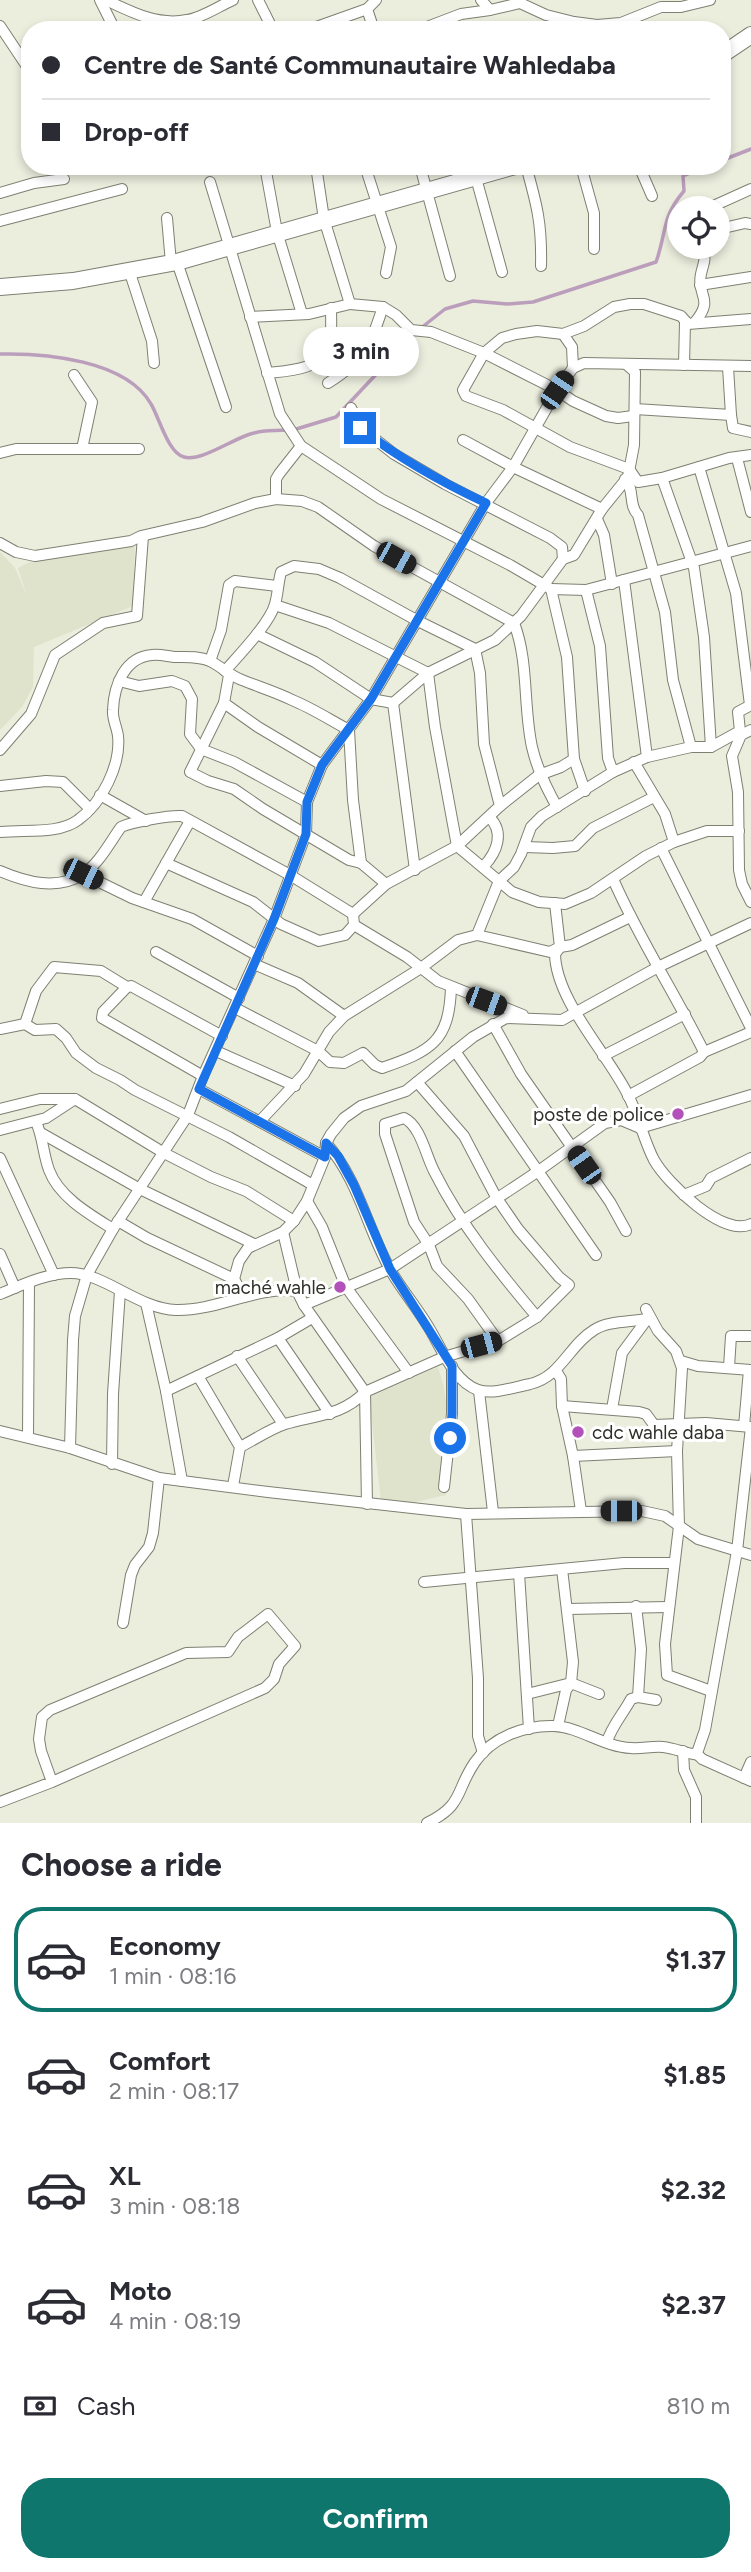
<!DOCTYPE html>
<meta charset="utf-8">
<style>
:root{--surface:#fff;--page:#f2f2f3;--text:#2b2b33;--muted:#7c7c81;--line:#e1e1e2;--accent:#0f766e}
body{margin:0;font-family:Figtree,sans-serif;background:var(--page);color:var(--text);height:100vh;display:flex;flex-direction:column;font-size:26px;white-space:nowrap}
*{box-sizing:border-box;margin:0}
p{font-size:23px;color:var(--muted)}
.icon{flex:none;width:38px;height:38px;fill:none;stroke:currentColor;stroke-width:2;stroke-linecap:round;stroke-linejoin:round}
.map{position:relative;height:1823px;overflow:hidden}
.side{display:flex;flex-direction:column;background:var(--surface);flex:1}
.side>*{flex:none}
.guide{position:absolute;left:21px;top:21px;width:710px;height:154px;border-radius:28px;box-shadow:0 4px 10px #0003;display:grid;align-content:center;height:154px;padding:0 21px;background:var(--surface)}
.fabs{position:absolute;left:667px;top:196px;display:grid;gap:14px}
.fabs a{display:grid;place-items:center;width:63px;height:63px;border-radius:50%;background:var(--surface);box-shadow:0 4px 10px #0003;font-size:35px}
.end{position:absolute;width:32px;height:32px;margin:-16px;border:9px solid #1a73e8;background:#fff;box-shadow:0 0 0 4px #fff}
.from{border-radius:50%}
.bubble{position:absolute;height:49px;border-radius:24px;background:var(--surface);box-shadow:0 4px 10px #0003;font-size:23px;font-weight:700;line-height:49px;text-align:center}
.car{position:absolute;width:21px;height:42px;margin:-21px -10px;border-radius:9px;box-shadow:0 0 5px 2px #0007;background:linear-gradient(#222 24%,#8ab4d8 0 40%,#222 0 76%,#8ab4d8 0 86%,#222 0)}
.guide b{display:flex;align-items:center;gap:24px;height:66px;font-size:26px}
.guide b+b{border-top:2px solid var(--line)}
.guide i{width:18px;height:18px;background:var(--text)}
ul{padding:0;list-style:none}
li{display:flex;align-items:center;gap:21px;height:105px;margin:0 14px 10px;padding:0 7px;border:4px solid transparent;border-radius:28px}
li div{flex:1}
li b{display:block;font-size:26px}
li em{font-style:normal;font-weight:700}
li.on{border-color:var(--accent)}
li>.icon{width:63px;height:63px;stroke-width:1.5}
h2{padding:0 21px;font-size:32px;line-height:84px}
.pay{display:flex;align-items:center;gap:18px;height:77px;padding:0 21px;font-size:26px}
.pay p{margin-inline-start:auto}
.button{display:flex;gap:14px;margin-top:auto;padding:14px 21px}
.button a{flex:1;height:80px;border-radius:28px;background:var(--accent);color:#fff;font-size:28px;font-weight:700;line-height:80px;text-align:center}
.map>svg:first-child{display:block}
.built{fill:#e0e3cc}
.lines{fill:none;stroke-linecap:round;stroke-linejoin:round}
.stream{stroke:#bb9ebc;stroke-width:3.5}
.street-casing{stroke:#7e8072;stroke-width:12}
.secondary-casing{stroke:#7e8072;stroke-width:18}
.street{stroke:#fff;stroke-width:10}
.secondary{stroke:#fff;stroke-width:16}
.route{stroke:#1a73e8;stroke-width:9}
.poi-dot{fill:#b151b9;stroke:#fff;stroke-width:2.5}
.labels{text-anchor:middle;stroke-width:6;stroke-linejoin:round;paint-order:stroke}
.poi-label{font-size:19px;fill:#30302a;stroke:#fff;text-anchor:end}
</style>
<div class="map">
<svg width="751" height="1823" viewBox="0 0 751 1823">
<rect width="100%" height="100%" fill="#ebeddd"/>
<g class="built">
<polygon points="135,541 133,606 34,647 33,687 22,707 0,730 0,552 15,568 27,596 18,568 41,556"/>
<polygon points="438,1367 444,1388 449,1427 446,1495 382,1510 369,1397"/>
</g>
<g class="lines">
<g class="stream">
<polyline points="723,160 751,149"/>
<path d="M421,328L445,309L473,301L507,304L533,302L656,262C667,232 661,218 684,191L683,176L707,166"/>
<path d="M0,354C45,353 126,360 151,404C159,417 168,453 184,457C202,462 235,437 254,433C264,430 275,431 286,430"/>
<polyline points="293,430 336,417 415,333"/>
</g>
<g class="street-casing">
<g id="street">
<polyline points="100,0 115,30"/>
<path d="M106,0C131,12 158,26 187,20C202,18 219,6 233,0"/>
<polyline points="258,0 273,30"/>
<polyline points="481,0 490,10 520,3 546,15 574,22 597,25 621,23 661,7 681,7 710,0"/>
<polyline points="367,9 374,30"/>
<polyline points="0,26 30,71"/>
<polyline points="308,30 367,9 376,0"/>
<polyline points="419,30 461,14 490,10"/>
<polyline points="265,166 277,232 302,314"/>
<polyline points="316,166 324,219 350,304 383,307 396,315 411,330 431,332 484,353 557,390 573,401 606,416 618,418 633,416"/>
<polyline points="365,166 391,247 386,273"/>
<polyline points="420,166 450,276"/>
<path d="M526,166C537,205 542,224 541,266"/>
<polyline points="581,166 594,213 594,249"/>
<polyline points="639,166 652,196"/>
<polyline points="476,178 502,272"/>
<polyline points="210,182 280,414 301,446 381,499 510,565 551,589"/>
<polyline points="0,193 34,183 64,179"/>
<polyline points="709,208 751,189"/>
<polyline points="167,218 171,263"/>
<polyline points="0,221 122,189"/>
<polyline points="728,227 745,223 751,224"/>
<polyline points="177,262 226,407"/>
<polyline points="129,270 152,341 154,363"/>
<polyline points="700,285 751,277"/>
<polyline points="250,317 309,314 350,304"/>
<path d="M695,322C715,298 696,296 701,274C704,260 706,263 703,247"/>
<polyline points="563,334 572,347 573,368"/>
<polyline points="684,365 685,322"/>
<path d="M267,373C288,371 324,370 330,343C332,332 331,319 331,308"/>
<polyline points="74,375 92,402 82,449"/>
<path d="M328,383C366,359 369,348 383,307"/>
<polyline points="351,408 361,428 394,454 445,484 550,538 562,547 563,559"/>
<polyline points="635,409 731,415 728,367"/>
<polyline points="731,415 733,428 751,432"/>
<polyline points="463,440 513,467 602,509"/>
<polyline points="0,453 16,449 139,449"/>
<polyline points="737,458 751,512"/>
<polyline points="699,467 736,593 750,705"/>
<polyline points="662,478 729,458 751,455"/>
<path d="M625,479C635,489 628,505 638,515L665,612L673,680L691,747"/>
<polyline points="276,499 276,479 279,474 301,446"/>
<polyline points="597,519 604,535 612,584"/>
<path d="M0,543L16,552L35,556L131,541L141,536L202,522L255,503L276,499L302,501L318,507L374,546L514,623C529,662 523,706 532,747C537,769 546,787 557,807"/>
<polyline points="624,580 647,757"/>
<polyline points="586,590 600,646 608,758 613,772 647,757 691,747 711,747 740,731 738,712 751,705"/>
<polyline points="275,605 329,623 428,673 435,727 457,846 512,892 539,902 565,904 591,893 646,856 674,842 707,831 739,831"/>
<polyline points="257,634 315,662 371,699 393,703 428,673 495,640 521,616 563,559 574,555 602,509 628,477 634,445 635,372 626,364"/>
<polyline points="210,661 221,630 229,585 235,581 277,586"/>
<polyline points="229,675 224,703 258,727 322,765"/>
<polyline points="119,681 139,686 172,681 185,686 192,699 190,734 201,749 234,762 307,802"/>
<path d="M224,703L190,772L208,781L234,789L263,809L349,860L361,863L386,884L457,846L500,806L484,744L480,673L475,649L418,621L340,578L319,569L294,566L281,572C278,583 278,594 275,604C270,623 239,655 225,671"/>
<polyline points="393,703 415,870"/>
<polyline points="751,730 741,735 732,756 738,792 739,870 742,884 751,902"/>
<polyline points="711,747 704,637 694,568 662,478 638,482 629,469 570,447 503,410 466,396 463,390 484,353 502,338 516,334 537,331 563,334 584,326 614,307 630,304 644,304 681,316 688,324 751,319"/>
<polyline points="0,750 31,714 55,655 103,623 137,616 143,536"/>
<polyline points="574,759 585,791"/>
<polyline points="634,762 665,814 674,842"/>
<polyline points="0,786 46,781 63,782 90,809"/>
<polyline points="100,795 146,821"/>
<polyline points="500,806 539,775 561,767 574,759 567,657 551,589 586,590 751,546"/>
<path d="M0,832C24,829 58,835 78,820C102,803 121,765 118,736C117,727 112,719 113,710C114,685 125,657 152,655C159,654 166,656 174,657C186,657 199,656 210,661C222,667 230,676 242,680C259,687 276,692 292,700C312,708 330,720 349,730L353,800L361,863"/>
<polyline points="525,847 553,848 575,846 593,828 654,797"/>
<polyline points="661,848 751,1028"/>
<polyline points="166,863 253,902 281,924 319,941 345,935 354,925 353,914"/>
<path d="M484,866C497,852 505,832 489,817"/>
<path d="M0,871C26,882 57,891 83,874C99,864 110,842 121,827C131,822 170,815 182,816L290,875L353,914"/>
<polyline points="83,874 132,898 192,919 258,956"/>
<path d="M613,879C639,939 675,993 704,1052L700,1057L628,1096"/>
<polyline points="144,902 190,821"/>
<path d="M555,903L560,947L555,954C556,1001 608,1054 628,1095C639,1116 643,1139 654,1160C667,1183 723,1238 751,1224"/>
<polyline points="353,914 386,884"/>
<polyline points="354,925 407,957 438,981 523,1015"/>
<polyline points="477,935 499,881 514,867 521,854 531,827 542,816 613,772"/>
<polyline points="156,952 239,998"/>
<polyline points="254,964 298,983 344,1016"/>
<polyline points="127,987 103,1012 102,1018 203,1076"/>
<path d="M235,1008L318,1051L330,1062L344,1063L363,1053L375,1065L382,1068C431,1051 449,1042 451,988"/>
<polyline points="25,1024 36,991 54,967 101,971 127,987 131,986 222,1036"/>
<polyline points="493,1024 521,1074 610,1202 626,1231"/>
<polyline points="0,1029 25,1024 35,1030 56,1029 66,1038 76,1053 96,1068 120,1080 135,1090 229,1137 313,1185"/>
<polyline points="216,1051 295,1086"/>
<polyline points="455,1051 596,1255"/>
<polyline points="704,1052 751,1032"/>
<polyline points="603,1056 685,1014"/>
<polyline points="199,1089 325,1157"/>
<polyline points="0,1109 40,1099 75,1099 164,1153 211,1177 246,1191 294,1221"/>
<polyline points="260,1121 304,1074 329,1032 344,1016 421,968 458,940 477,935 550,952 560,947 572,945 630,917"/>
<path d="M36,1122C43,1137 43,1154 49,1170C59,1197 89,1214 113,1229"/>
<polyline points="640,1128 751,1095"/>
<polyline points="0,1130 46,1118 75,1099"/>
<polyline points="41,1133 140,1189 254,1244"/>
<path d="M326,1143C359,1180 367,1229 391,1271C403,1292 420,1311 432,1333C443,1352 455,1382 478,1390C493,1395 515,1387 530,1384C561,1377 569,1345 594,1330C607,1321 630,1322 646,1319"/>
<polyline points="0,1158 54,1275"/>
<polyline points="684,1195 706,1186 711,1178 751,1158"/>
<polyline points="307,1201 322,1227 346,1287 409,1373"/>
<polyline points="118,1221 147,1238 234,1279 244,1297"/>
<polyline points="283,1232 297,1291 304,1305 365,1392 367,1504"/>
<polyline points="0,1254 15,1288"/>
<polyline points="234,1279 239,1261 248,1248 283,1232 294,1221 307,1201 325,1157 326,1143 331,1134 344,1118 361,1106 406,1091 473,1037 506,1018 562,1020 660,966 751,923"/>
<path d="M0,1294C22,1285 47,1273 71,1273C104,1273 139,1309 176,1310C218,1311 255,1286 297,1291"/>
<polyline points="146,1303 166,1391 182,1481"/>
<polyline points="304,1305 390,1269 537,1172 605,1123 621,1120 640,1128"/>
<polyline points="646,1309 658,1331 676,1351 682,1368 677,1451 679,1526 665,1644 667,1675 711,1691"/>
<polyline points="278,1338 330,1414"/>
<path d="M498,1341L468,1299L437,1266L429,1245L414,1222L385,1134V1124L404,1118C421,1126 426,1157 435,1173C461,1225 500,1273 537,1317"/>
<polyline points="237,1356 283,1424"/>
<polyline points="681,1361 698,1366 751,1370"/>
<polyline points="729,1367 731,1336 751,1336"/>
<polyline points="556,1371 561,1379 562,1406 573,1456 581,1511"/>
<polyline points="198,1376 240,1447 233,1486"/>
<polyline points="166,1391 278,1338 312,1318"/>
<polyline points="479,1391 493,1512"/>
<polyline points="562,1406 639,1412 646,1414 654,1425 706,1423 751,1427"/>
<polyline points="612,1409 622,1353 648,1318"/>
<polyline points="744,1426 749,1370"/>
<polyline points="0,1431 70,1448 159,1478 268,1492 466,1514 642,1511 665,1516 698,1539 751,1555"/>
<polyline points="28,1436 29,1283"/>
<path d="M240,1447C254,1440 270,1429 285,1424C315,1415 342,1416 365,1392L444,1357L498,1341L537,1317L569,1285L559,1277L518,1229L496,1197L464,1136L417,1082"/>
<polyline points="70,1448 73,1340 75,1316 87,1275 113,1229 188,1115 203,1076 274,919 306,834 307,802 322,765 371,699 486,503 513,467 557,390 573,368 584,363 751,366"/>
<polyline points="573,1456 677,1451"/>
<polyline points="112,1464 113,1394 120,1291"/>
<polyline points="444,1487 452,1414 452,1366"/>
<polyline points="466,1514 478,1678 478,1736 483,1753"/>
<polyline points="519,1573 529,1729"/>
<polyline points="424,1582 624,1563 673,1563"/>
<polyline points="636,1606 641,1649 638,1697"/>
<polyline points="568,1609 668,1607"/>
<polyline points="123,1623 131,1575 135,1565 149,1547 153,1533 159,1478"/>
<polyline points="527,1694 571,1683 599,1694"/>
<polyline points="558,1726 566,1690 571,1683 573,1662 562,1569"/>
<path d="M607,1742C611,1727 623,1714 631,1699L638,1697L656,1700"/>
<polyline points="683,1751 684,1770 696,1797 696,1823"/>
<polyline points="697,1753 705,1730 737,1551 751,1427"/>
<polyline points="744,1778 751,1762"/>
<polyline points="0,1802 52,1782 265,1688 274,1679 279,1664 295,1646 268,1614 238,1637 228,1652 186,1653 50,1710 42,1717 39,1739 41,1751 52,1782"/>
<path d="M427,1823C464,1805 455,1791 475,1762C492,1737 525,1725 554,1726C580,1727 604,1747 631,1748C641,1749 652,1746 663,1747C672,1748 680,1751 688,1753C696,1755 697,1753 702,1759L751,1781"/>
</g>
</g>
<g class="secondary-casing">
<g id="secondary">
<polyline points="723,54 751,35"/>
<polyline points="0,287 73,281 177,262 515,166"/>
</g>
</g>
<use href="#street" class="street"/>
<use href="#secondary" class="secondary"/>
</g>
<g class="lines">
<path class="route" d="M360,428C400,459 441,482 486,503L371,699L322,765L307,802L306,834L274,919L199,1089L325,1157L326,1143L338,1156L354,1185L390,1269L452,1366V1414L450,1438"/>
</g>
<g class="poi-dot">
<circle cx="678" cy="1114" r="7"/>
<circle cx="340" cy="1287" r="7"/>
<circle cx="578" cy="1432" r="7"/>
</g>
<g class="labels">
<g class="poi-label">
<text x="664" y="1121">poste de police</text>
<text x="326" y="1294">maché wahle</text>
<text x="592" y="1439" text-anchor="start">cdc wahle daba</text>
</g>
</g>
</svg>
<div class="fabs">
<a><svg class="icon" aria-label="locate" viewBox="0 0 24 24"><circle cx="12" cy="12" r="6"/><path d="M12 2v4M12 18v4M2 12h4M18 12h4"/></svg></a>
</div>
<i class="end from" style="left:450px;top:1438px"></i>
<i class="end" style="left:360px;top:428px"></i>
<div class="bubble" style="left:303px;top:327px;width:116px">3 min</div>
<i class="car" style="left:557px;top:390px;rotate:34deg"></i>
<i class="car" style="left:396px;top:558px;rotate:119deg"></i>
<i class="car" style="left:83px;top:874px;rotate:116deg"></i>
<i class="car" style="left:486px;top:1001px;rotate:110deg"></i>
<i class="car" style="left:584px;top:1165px;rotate:325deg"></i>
<i class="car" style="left:481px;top:1345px;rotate:75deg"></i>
<i class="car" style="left:621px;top:1511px;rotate:270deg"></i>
<div class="guide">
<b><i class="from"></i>Centre de Santé Communautaire Wahledaba</b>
<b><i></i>Drop-off</b>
</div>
</div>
<section class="side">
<h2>Choose a ride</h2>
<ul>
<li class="on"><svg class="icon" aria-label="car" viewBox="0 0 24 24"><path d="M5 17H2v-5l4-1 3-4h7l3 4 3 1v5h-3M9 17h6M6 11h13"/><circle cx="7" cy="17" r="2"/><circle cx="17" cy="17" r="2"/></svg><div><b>Economy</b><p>1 min · 08:16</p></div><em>$1.37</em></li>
<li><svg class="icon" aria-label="car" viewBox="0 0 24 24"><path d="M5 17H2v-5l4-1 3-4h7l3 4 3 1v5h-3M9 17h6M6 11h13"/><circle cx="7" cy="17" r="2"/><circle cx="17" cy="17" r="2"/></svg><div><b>Comfort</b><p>2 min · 08:17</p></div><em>$1.85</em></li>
<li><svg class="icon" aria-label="car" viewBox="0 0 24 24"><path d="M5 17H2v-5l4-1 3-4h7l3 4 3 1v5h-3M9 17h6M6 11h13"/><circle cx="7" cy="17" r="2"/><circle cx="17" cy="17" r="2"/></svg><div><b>XL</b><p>3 min · 08:18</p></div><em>$2.32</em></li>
<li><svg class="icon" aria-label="car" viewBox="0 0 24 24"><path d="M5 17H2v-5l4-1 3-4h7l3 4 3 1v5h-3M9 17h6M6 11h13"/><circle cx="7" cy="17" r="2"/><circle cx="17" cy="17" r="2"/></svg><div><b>Moto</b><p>4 min · 08:19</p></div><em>$2.37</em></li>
</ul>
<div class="pay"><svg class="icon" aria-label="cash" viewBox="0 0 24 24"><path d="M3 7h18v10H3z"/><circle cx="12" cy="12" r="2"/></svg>Cash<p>810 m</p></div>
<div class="button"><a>Confirm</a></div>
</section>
